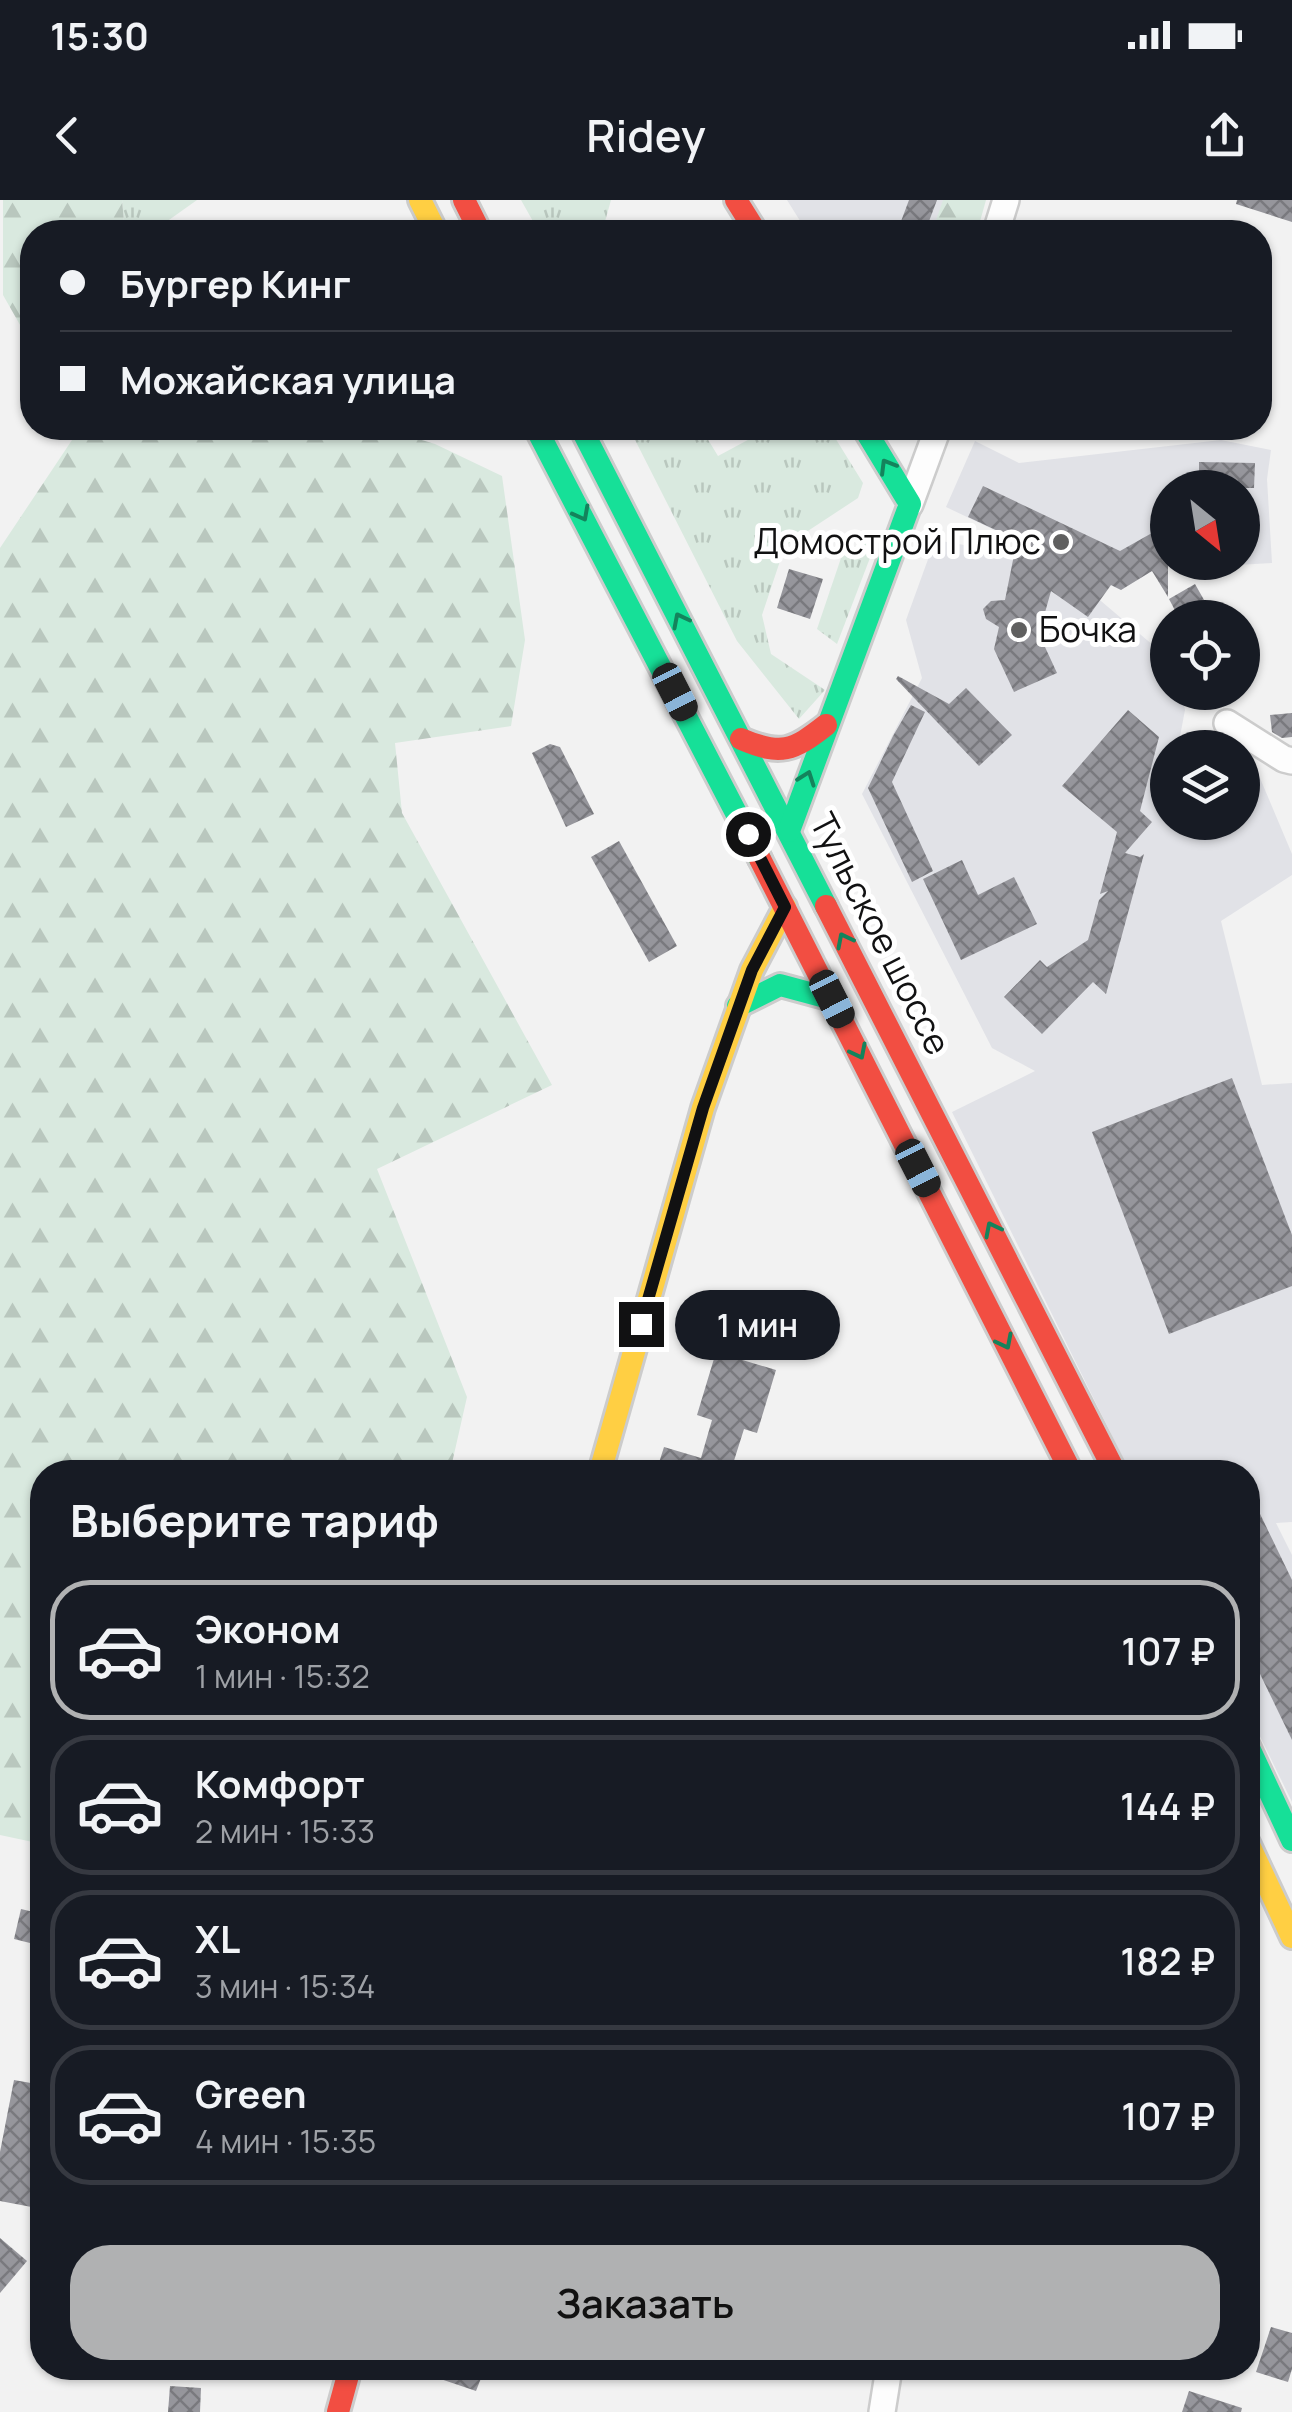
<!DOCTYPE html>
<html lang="ru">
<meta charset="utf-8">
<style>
:root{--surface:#171b24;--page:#242831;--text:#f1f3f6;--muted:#9ea1a6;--line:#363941;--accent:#b0b1b2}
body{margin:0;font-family:Manrope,sans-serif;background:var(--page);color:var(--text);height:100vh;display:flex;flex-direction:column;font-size:38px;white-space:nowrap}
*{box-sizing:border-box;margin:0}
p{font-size:32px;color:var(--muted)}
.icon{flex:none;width:55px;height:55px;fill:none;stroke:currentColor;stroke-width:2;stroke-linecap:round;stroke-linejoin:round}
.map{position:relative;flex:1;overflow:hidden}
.drawer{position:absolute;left:30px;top:1260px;width:1230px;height:920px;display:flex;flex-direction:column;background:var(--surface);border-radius:40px;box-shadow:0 2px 8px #0004}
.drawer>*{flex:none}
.hud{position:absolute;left:20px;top:20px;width:1252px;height:220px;border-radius:40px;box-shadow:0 2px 8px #0004;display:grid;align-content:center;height:220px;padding:0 40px;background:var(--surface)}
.needle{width:65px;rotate:150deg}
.tools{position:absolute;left:1150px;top:270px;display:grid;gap:20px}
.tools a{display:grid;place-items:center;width:110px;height:110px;border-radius:50%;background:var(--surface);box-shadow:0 2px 8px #0004;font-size:50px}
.end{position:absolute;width:45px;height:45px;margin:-22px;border:12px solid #111112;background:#fff;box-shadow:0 0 0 5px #fff}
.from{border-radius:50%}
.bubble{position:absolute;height:70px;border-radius:35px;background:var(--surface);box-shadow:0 2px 8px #0004;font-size:32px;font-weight:600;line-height:70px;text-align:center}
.car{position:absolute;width:30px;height:60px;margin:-30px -15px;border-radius:12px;box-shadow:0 0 8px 2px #0007;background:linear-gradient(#222 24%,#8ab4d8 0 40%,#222 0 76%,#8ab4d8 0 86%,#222 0)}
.hud b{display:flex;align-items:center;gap:35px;height:95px;font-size:38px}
.hud b+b{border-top:2px solid var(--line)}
.hud i{width:25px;height:25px;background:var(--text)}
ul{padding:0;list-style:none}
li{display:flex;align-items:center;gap:30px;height:140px;margin:0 20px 15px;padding:0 20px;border:5px solid var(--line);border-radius:40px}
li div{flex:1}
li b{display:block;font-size:38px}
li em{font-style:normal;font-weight:600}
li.on{border-color:var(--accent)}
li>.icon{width:90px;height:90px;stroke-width:1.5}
h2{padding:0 40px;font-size:45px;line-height:120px}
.cta{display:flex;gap:20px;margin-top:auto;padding:20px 40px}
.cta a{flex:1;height:115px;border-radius:40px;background:var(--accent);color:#111;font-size:40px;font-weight:600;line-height:115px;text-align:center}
.status{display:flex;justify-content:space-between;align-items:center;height:70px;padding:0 50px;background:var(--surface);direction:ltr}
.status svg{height:28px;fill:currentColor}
header{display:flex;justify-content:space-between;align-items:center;height:130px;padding:0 40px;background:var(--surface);font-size:45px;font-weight:600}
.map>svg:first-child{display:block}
.built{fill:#e1e2e7}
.grass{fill:url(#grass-tufts)}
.forest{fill:url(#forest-firs)}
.building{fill:url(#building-cross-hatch)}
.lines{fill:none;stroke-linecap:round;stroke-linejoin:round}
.street-casing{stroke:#ccc;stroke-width:30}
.fast-casing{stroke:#ccc;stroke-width:28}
.slow-casing{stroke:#ccc;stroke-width:28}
.jam-casing{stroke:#ccc;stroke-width:28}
.street{stroke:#fdfdfd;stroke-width:25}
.fast{stroke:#16e098;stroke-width:22}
.slow{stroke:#ffcf43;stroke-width:22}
.jam{stroke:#f24e42;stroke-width:22}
.oneway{stroke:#14835c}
.route{stroke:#111112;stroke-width:12}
.poi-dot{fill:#606060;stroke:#fff;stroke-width:4}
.labels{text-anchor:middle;stroke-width:10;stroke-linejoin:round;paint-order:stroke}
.poi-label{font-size:35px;fill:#111112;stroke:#fff;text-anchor:end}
.street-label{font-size:35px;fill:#111112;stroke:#fff}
</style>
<div class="status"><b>15:30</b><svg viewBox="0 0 49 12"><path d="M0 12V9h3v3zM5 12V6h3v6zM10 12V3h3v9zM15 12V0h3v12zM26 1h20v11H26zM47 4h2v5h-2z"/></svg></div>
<header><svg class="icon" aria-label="back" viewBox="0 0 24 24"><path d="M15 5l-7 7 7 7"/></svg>Ridey<svg class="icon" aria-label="share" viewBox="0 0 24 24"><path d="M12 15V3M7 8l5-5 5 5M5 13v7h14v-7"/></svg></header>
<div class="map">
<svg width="1292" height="2212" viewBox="0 0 1292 2212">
<defs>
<pattern id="grass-tufts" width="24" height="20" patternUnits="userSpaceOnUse" patternTransform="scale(2.5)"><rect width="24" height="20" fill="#d9e9df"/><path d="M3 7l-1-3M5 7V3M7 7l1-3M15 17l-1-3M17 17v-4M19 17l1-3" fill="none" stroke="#b9c7be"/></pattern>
<pattern id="forest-firs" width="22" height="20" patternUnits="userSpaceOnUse" patternTransform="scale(2.5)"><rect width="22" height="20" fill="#d9e9df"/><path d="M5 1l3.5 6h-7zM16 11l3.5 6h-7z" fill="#b9c7be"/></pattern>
<pattern id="building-cross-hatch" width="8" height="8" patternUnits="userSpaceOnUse" patternTransform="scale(2.5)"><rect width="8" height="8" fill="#96969c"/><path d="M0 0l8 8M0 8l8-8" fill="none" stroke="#79797e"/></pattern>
</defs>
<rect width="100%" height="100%" fill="#f2f2f2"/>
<g class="built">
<polygon points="787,0 944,0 932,32 807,32"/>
<polygon points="1221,240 1271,250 1267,279 1272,363 1220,366 1209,363 1242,362 1242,288 1168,288 1167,362 1121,390 946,307 975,241 1019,263"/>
<polygon points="935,340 982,348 1088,390 1167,457 1168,492 1182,493 1185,510 1178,547 1168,548 1168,622 1242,622 1243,567 1257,571 1292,654 1292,675 1221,721 1262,885 1292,883 1292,1322 1276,1323 1292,1355 1292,1602 1248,1512 1248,1272 1130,1272 952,912 1035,871 992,848 862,594 922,478 906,420"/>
</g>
<g class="grass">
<polygon points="122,0 197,0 152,32 125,32"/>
<polygon points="521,0 611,0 602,32 539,32"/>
<polygon points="629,228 701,228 718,256 770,228 829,228 863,283 858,298 785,346 762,415 771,454 825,490 799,519 737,441"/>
<polygon points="878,337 837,444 817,429 841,358 859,344"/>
</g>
<g class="forest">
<polygon points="3,0 122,0 125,32 32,32 32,146 3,95"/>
<polygon points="943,0 986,0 977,32 932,32"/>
<polygon points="80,228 382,228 435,244 502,276 525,440 511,526 395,543 402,613 552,885 377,969 467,1197 450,1272 42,1272 42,1644 0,1635 0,348"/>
</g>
<g class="building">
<polygon points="909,0 937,0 925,32 897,32"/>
<polygon points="1237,0 1292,0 1292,22 1236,4"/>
<polygon points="1199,262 1255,263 1254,288 1199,288"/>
<polygon points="983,286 1120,351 1168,324 1168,397 1152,371 1121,390 1111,385 1088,417 1051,391 1039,434 1057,473 1014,492 994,449 999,427 986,419 983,409 991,401 1005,400 1017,340 968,317"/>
<polygon points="789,369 823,379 810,419 777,408"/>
<polygon points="1195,384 1208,407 1190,418 1179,418 1169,399"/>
<polygon points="898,476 949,504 966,488 1012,535 979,566 896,479"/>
<polygon points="911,505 925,512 892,582 933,671 912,682 868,588 893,536"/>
<polygon points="1128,510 1159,537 1140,611 1152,622 1125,653 1140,657 1144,654 1106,794 1093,782 1042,834 1004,797 1040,760 1047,767 1088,740 1099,700 1108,691 1100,694 1117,632 1062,586"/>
<polygon points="1292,513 1292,537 1282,538 1272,532 1270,515"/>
<polygon points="550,544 560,547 594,614 566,627 532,553"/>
<polygon points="619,641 677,746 649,762 591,657"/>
<polygon points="962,660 978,695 1014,677 1037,724 961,760 923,679"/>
<polygon points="1232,878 1292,1035 1292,1086 1169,1134 1092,932"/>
<polygon points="716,1152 776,1170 757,1233 744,1229 732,1267 733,1272 656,1272 664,1247 701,1258 712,1220 697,1215"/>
<polygon points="1248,1289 1292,1380 1292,1540 1248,1449"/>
<polygon points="21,1709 42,1714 42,1746 14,1739"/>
<polygon points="14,1880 42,1885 42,2009 0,2001 0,1952"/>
<polygon points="0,2038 27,2061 0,2093"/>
<polygon points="1271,2127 1292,2133 1292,2169 1288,2182 1256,2172"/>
<polygon points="417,2168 485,2168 476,2191 417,2171"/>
<polygon points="170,2186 201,2188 200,2212 168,2212"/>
<polygon points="1189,2191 1242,2208 1241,2212 1182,2212"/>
</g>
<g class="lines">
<g class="street-casing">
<g id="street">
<polyline points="996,32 1006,0"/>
<polyline points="910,304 938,228"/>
<polyline points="1227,523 1284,559 1292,561"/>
<polyline points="882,2212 889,2168"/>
</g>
</g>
<g class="fast-casing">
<g id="fast">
<polyline points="536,228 760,659"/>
<polyline points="581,228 826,706"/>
<polyline points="789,631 910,304 864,228"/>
<polyline points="738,806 780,785 832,799"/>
<polyline points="1248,1546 1292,1640"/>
</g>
</g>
<g class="slow-casing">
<g id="slow">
<polyline points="420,0 436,32"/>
<polyline points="600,1272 703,908 752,770 785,707"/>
<polyline points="1248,1643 1292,1737"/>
</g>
</g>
<g class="jam-casing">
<g id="jam">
<polyline points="464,0 480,32"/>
<polyline points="736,0 756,32"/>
<path d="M741,539C781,556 793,551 826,525"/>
<polyline points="760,659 1071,1272"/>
<polyline points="826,706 1115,1272"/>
<polyline points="338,2212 350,2168"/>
</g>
</g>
<use href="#street" class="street"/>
<use href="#fast" class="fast"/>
<use href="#slow" class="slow"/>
<use href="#jam" class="jam"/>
</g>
<defs><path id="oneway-chevron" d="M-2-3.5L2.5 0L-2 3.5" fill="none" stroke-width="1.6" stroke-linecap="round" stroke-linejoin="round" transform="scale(2.5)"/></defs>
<g class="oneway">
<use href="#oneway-chevron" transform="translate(887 266) rotate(-121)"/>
<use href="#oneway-chevron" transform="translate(582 314) rotate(62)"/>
<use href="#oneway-chevron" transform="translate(680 420) rotate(-117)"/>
<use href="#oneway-chevron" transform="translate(807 578) rotate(-70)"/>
<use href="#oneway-chevron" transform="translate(844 740) rotate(-117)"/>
<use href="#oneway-chevron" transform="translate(859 852) rotate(63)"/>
<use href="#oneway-chevron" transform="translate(992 1029) rotate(-117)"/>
<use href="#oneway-chevron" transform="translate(1005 1142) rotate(63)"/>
</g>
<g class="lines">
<polyline class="route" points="641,1124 703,908 752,770 785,707 748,634"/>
</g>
<g class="poi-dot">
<circle cx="1061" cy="342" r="10"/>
<circle cx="1019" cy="430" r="10"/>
</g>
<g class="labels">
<g class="poi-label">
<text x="1041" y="354">Домострой Плюс</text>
<text x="1039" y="442" text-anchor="start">Бочка</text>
</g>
<g class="street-label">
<text transform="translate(880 734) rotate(63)" y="12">Тульское шоссе</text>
</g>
</g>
</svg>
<div class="tools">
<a><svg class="needle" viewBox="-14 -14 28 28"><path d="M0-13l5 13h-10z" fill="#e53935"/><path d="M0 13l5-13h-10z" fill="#9ea1a6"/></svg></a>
<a><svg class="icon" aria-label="locate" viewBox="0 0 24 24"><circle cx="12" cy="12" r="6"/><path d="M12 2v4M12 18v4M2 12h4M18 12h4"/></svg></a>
<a><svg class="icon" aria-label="layers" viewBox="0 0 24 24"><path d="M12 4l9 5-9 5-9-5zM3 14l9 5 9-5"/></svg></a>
</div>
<i class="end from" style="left:748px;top:634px"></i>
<i class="end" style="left:641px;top:1124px"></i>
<div class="bubble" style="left:675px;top:1090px;width:165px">1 мин</div>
<i class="car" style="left:675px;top:492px;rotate:153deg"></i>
<i class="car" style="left:832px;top:799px;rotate:153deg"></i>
<i class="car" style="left:918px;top:968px;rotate:153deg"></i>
<div class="hud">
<b><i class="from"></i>Бургер Кинг</b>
<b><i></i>Можайская улица</b>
</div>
<section class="drawer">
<h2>Выберите тариф</h2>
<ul>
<li class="on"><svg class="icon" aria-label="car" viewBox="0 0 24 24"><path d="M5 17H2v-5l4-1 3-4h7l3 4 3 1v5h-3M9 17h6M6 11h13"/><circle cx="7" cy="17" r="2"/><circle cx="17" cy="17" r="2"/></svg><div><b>Эконом</b><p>1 мин · 15:32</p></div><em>107 ₽</em></li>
<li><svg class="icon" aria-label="car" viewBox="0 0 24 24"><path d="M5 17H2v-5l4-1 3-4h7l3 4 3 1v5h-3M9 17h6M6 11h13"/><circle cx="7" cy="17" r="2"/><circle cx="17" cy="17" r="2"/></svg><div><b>Комфорт</b><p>2 мин · 15:33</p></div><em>144 ₽</em></li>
<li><svg class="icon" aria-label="car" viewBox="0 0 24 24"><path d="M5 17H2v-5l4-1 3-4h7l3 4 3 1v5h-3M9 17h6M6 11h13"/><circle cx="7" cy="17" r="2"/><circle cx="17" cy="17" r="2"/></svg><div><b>XL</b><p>3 мин · 15:34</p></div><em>182 ₽</em></li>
<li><svg class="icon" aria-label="car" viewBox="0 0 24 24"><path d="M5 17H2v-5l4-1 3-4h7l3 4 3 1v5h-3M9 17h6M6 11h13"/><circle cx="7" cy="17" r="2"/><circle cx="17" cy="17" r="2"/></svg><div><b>Green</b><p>4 мин · 15:35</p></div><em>107 ₽</em></li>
</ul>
<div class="cta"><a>Заказать</a></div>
</section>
</div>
